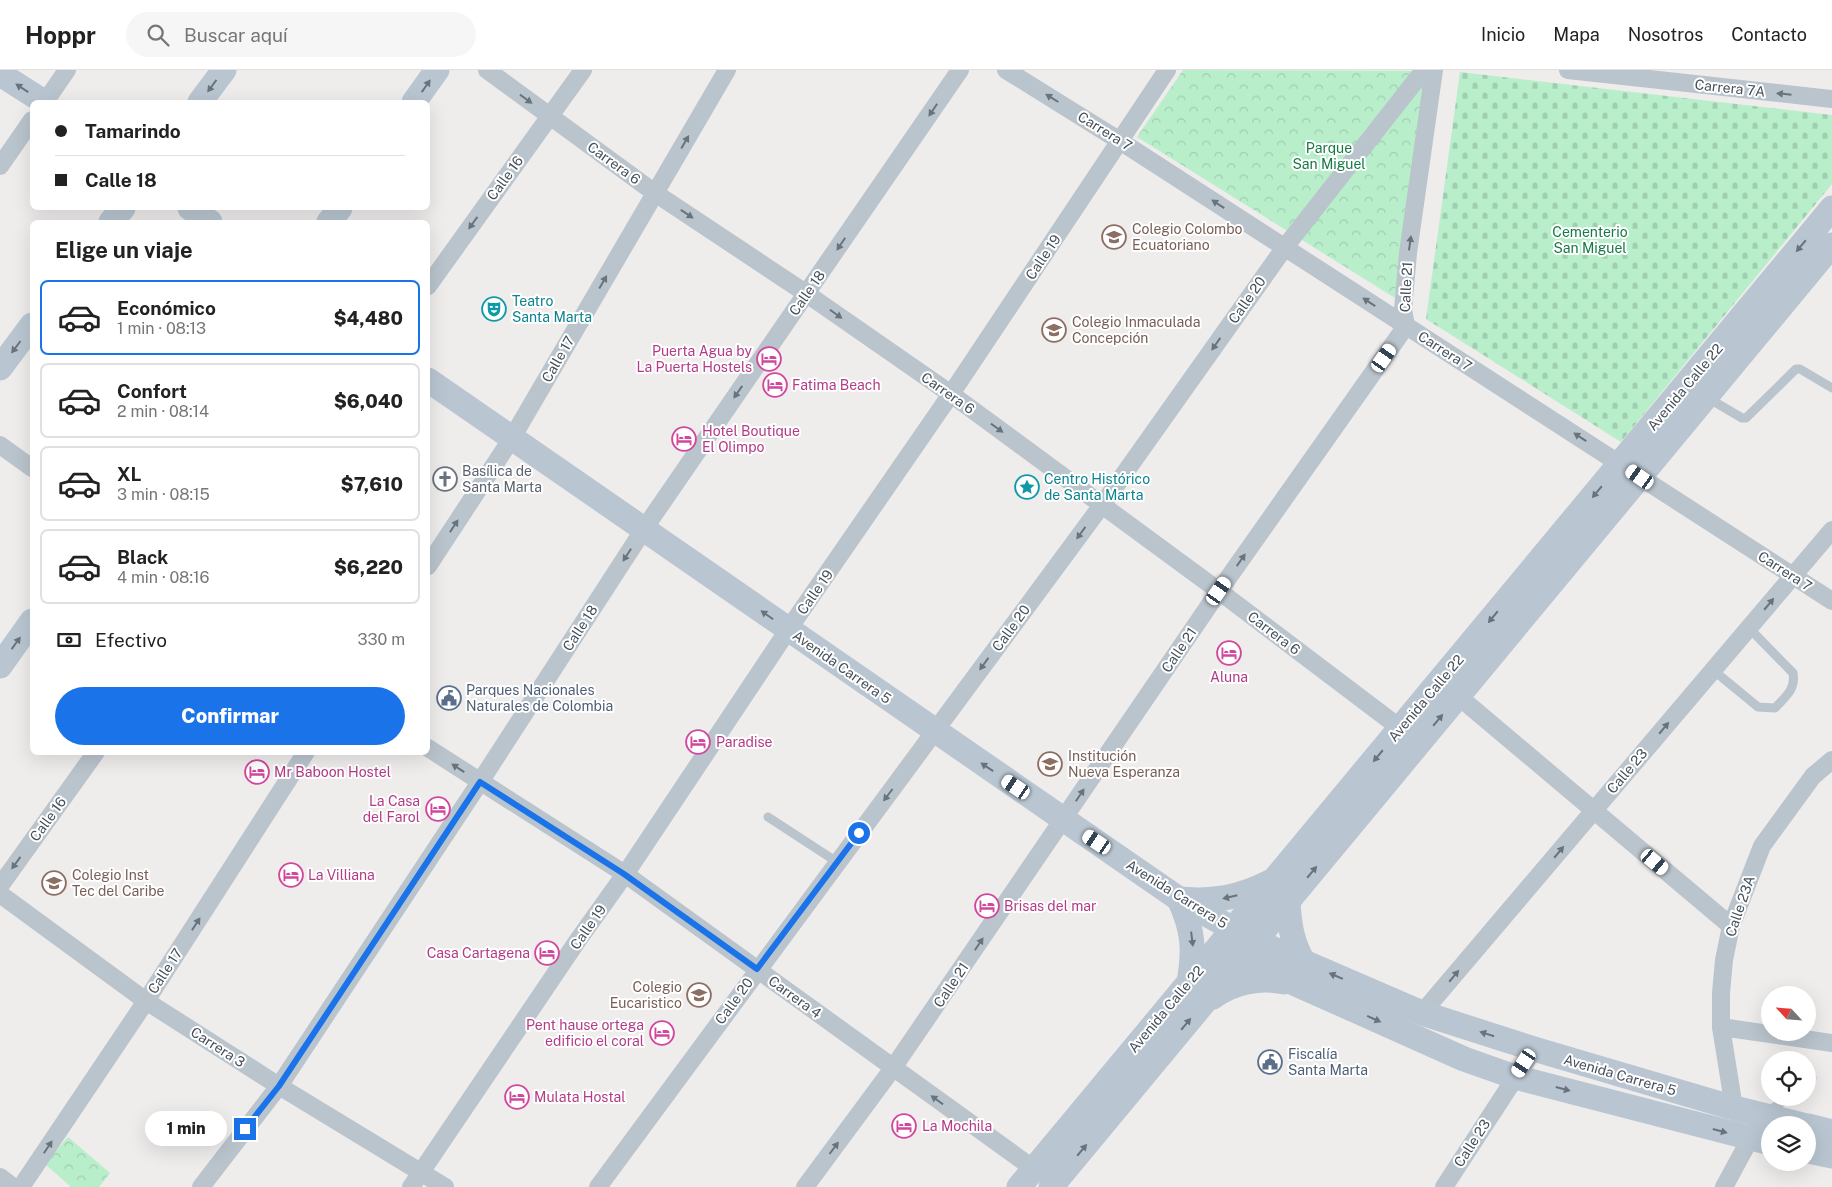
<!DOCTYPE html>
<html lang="es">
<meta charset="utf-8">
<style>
:root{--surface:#fff;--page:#f6f6f6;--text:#222;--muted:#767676;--line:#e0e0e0;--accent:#1a73e8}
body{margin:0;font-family:"Public Sans",sans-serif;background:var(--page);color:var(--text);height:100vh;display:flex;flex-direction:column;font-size:19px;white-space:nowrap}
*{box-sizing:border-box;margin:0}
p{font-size:16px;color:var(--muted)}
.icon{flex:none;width:28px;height:28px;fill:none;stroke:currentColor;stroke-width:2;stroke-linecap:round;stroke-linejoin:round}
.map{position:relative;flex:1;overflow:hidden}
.panel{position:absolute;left:30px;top:150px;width:400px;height:535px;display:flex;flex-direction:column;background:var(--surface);border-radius:8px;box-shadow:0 5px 20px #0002}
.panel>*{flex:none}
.banner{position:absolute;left:30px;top:30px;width:400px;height:110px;border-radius:8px;box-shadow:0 5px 20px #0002;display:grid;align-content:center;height:110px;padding:0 25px;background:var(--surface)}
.needle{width:32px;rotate:296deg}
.fabs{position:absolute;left:1761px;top:916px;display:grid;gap:10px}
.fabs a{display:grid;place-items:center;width:55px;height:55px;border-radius:50%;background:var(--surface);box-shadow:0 5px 20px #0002;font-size:25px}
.end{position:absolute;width:22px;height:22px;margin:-11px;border:6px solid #1a73e8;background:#fff;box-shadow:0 0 0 2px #fff}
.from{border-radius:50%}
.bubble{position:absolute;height:35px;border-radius:18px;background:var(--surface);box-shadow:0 5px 20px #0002;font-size:16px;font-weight:800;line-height:35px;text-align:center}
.car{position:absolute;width:15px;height:30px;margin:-15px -8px;border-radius:6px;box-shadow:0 0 4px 1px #0007;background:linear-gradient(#fff 24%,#345 0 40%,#fff 0 76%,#345 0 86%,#fff 0)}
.banner b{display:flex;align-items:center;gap:18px;height:48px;font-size:19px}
.banner b+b{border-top:1px solid var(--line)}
.banner i{width:12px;height:12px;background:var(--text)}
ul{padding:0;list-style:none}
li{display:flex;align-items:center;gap:15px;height:75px;margin:0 10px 8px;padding:0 15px;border:2px solid var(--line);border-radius:8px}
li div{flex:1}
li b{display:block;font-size:19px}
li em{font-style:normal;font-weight:800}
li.active{border-color:var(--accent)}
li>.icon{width:45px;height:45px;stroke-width:1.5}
h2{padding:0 25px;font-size:22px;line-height:60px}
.pay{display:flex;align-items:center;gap:12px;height:55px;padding:0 25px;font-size:19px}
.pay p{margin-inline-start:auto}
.primary-button{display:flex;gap:10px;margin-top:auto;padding:10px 25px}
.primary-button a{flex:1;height:58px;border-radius:30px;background:var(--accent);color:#fff;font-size:20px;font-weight:800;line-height:58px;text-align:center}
header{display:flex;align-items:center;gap:30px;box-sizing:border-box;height:70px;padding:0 25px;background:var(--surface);border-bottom:1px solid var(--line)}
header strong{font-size:24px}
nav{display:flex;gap:28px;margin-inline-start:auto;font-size:18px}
.search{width:350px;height:45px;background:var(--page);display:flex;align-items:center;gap:12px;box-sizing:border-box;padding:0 18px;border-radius:28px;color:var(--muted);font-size:19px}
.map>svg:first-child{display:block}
.cemetery{fill:url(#cemetery-stones)}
.park{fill:url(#park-crowns)}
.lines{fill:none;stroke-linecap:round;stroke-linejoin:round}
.lane{stroke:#bac4cc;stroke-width:9}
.street{stroke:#bac4cc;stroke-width:18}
.secondary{stroke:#b9c6d1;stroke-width:25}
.oneway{fill:#68737e}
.oneway2{fill:#68737c}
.route{stroke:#1a73e8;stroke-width:6}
.labels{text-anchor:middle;stroke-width:4;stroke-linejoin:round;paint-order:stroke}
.street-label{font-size:14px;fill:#45505a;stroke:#fff}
.park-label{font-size:14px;fill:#167a44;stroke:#fff}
.education-label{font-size:14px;fill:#785e54;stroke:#fff;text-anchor:start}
.culture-label{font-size:14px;fill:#0d838f;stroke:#fff;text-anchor:start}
.hotel-label{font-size:14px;fill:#b23c85;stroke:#fff;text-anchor:start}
.worship-label{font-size:14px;fill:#5b616d;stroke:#fff;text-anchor:start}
.service-label{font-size:14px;fill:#4e5e75;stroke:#fff;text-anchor:start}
</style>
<header>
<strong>Hoppr</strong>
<div class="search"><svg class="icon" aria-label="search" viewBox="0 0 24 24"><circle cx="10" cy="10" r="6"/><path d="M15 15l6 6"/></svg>Buscar aquí</div>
<nav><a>Inicio</a><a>Mapa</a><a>Nosotros</a><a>Contacto</a></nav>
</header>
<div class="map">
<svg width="1832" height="1117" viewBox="0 0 1832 1117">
<defs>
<pattern id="cemetery-stones" width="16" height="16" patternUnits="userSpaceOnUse" patternTransform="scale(1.25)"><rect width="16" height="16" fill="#b9eecb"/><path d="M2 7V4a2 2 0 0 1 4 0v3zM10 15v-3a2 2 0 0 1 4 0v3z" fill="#a0ceb1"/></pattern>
<pattern id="park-crowns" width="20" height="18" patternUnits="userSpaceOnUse" patternTransform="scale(1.25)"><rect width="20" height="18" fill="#b9eecb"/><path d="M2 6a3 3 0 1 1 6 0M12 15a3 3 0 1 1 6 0" fill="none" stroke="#a0ceb1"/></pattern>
</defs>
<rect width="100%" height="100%" fill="#efecec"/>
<polygon class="cemetery" points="1460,2 1832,45 1832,114 1621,372 1426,249"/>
<g class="park">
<polygon points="1183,0 1429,1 1395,228 1137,67"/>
<polygon points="68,1067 110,1103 99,1117 69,1117 70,1116 45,1094"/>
</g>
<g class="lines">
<g class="lane">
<polyline points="1708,328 1742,348 1746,348 1796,299 1800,299 1832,318"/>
<path d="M1713,600L1758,637L1775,638C1785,627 1796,620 1793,603L1749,558"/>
<polyline points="768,747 837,792"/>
<polyline points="1808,1012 1812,1008"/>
<polyline points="1768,1041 1789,1028"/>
</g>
<g class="street">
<polyline points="487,0 655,123 807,224 951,324 1219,521 1400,658"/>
<polyline points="1006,0 1120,71 1832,531"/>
<polyline points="1568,0 1832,29"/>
<polyline points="45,32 67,0"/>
<polyline points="0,96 32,50"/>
<polyline points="428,216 583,0"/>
<polyline points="0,375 32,398"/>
<polyline points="428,496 512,368 727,0"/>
<polyline points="1458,626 1731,856"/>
<polyline points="428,678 625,804 1034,1099"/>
<polyline points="0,816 96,682"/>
<polyline points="0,824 146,931 279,1016 445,1117"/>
<polyline points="1422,943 1832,460"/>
<polyline points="1721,957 1832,973"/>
<polyline points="1734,1038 1721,957 1721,923 1724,890 1731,856 1762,776 1813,706 1832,690"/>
<polyline points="0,1107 13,1117"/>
<polyline points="21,1117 146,931 306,682"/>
<polyline points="201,1117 279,1016 480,712 644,459 960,0"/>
<polyline points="411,1117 578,870 628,800 788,560 951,324 1167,0"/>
<polyline points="598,1117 1102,435 1285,177 1424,0"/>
<polyline points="805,1117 893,998 1219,521 1406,256 1403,240 1408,183 1434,0"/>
<polyline points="1444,1117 1534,979"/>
<polyline points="1724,1117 1756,1058"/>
</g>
<g class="secondary">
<polyline points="0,4 44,32"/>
<polyline points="200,32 224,0"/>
<polyline points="414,32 437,0"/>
<polyline points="190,138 210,152"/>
<polyline points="111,152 123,138"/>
<polyline points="329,152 340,138"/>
<polyline points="0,298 32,255"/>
<polyline points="428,310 1179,829 1255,871 1422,943 1534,979 1734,1038 1802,1055"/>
<polyline points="0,596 32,551"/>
<path d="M1288,830C1289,854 1292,873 1304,893"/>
<polyline points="1229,880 1296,914 1464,989 1515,1007 1770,1073"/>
<path d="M1189,912C1195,879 1193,859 1179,829C1214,832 1238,828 1270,812"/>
<path d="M1213,927C1233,912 1260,907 1284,912"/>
<polyline points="1808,1056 1832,1062"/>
<polyline points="1808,1081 1832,1086"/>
<polyline points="1019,1117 1832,138"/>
<polyline points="1051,1117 1832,175"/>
</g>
</g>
<defs><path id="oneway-solid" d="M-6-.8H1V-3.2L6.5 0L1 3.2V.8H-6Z" transform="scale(1.25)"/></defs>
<g class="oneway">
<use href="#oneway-solid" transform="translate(212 16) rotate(126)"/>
<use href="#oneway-solid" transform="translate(426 16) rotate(-55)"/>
<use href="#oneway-solid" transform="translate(22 18) rotate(-147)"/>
<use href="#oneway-solid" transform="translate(1801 176) rotate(130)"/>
<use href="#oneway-solid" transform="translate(16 277) rotate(127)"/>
<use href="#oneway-solid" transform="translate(1597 422) rotate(130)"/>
<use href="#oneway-solid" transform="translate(767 545) rotate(-145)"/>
<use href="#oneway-solid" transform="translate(1493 547) rotate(130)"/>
<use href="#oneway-solid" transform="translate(16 573) rotate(-54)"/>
<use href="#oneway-solid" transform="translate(1438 650) rotate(-50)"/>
<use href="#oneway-solid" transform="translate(1378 686) rotate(130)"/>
<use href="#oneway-solid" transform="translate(987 697) rotate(-146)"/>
<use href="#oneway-solid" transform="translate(1312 802) rotate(-50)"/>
<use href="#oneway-solid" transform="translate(1230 827) rotate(167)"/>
<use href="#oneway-solid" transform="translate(1192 869) rotate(83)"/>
<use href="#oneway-solid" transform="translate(1336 906) rotate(-157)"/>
<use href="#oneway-solid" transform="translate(1374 949) rotate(24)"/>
<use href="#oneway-solid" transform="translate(1186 954) rotate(-50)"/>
<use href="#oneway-solid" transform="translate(1487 964) rotate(-162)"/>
<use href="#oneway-solid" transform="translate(1563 1019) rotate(15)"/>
<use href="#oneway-solid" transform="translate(1720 1061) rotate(15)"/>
<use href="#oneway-solid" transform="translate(1082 1080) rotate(-50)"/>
</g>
<g class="oneway2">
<use href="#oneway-solid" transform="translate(1784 24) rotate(-174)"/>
<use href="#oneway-solid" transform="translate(1052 28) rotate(-148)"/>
<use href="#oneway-solid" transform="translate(526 29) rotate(36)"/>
<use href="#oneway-solid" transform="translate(933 40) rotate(124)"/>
<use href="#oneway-solid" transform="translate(685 72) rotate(-60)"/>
<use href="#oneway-solid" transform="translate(1218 134) rotate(-147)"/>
<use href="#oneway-solid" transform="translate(687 144) rotate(34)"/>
<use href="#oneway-solid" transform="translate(473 153) rotate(126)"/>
<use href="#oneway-solid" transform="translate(1410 173) rotate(-82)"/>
<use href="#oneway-solid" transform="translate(841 174) rotate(124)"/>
<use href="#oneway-solid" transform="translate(603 212) rotate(-60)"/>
<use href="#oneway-solid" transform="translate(1369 232) rotate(-147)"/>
<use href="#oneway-solid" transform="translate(836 244) rotate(35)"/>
<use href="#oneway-solid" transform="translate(1216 274) rotate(125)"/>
<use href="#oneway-solid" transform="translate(738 322) rotate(125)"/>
<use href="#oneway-solid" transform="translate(997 358) rotate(36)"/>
<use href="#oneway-solid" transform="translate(1580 367) rotate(-147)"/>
<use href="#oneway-solid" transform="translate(454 456) rotate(-57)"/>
<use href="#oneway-solid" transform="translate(1081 463) rotate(126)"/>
<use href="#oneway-solid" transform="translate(627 485) rotate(123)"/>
<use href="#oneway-solid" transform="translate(1241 490) rotate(-55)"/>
<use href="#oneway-solid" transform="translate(1769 534) rotate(-50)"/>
<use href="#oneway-solid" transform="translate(984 594) rotate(126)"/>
<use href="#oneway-solid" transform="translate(1664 658) rotate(-50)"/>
<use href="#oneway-solid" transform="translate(458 698) rotate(-147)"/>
<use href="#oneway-solid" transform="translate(888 725) rotate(127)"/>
<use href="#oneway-solid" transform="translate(1080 725) rotate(-56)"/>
<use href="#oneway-solid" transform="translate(1559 782) rotate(-50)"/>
<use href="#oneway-solid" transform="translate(16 793) rotate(126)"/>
<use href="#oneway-solid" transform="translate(196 854) rotate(-57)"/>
<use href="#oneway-solid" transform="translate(979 874) rotate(-56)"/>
<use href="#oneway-solid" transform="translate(1454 906) rotate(-50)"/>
<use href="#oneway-solid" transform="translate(937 1030) rotate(-144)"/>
<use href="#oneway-solid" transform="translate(48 1077) rotate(-56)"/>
<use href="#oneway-solid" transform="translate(834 1078) rotate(-53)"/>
</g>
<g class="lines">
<polyline class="route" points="245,1059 279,1016 480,712 624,804 757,899 859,763"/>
</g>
<defs>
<g id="school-ring" transform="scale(1.25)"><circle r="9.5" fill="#fff" stroke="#8d6e63" stroke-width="1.5"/><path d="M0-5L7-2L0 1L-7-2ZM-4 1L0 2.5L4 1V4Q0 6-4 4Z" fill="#8d6e63"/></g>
<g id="theatre-ring" transform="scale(1.25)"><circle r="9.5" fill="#fff" stroke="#0f9aa8" stroke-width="1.5"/><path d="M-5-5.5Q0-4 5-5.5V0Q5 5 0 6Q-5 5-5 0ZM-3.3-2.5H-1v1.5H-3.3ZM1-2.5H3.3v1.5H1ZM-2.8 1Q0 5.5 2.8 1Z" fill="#0f9aa8"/></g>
<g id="hotel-ring" transform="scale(1.25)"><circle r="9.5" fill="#fff" stroke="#d1479c" stroke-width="1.5"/><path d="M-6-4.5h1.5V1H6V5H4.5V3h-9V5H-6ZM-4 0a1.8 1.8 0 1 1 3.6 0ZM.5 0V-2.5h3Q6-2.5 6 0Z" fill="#d1479c"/></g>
<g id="church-ring" transform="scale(1.25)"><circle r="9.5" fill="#fff" stroke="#6b7280" stroke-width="1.5"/><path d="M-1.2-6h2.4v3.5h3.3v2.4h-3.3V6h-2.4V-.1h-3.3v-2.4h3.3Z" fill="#6b7280"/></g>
<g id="sight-ring" transform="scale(1.25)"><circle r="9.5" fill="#fff" stroke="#0f9aa8" stroke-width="1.5"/><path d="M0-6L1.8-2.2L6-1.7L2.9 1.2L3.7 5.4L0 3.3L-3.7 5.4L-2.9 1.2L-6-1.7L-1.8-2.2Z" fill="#0f9aa8"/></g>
<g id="civic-ring" transform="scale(1.25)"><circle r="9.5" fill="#fff" stroke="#5c6f8a" stroke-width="1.5"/><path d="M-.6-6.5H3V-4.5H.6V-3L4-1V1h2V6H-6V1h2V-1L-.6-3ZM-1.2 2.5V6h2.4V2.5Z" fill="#5c6f8a"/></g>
</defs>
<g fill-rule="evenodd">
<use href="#school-ring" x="1114" y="167"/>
<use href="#theatre-ring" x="494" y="239"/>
<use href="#school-ring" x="1054" y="260"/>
<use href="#hotel-ring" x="769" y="289"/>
<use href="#hotel-ring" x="775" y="315"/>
<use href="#hotel-ring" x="684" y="369"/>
<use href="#church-ring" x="445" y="409"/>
<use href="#sight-ring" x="1027" y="417"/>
<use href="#hotel-ring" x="1229" y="583"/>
<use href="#civic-ring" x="449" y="628"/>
<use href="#hotel-ring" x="698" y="672"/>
<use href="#school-ring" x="1050" y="694"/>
<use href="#hotel-ring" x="257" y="702"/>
<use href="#hotel-ring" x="438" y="739"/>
<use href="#hotel-ring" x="291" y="805"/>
<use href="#school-ring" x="54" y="813"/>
<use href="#hotel-ring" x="987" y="836"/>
<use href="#hotel-ring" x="547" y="883"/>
<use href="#school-ring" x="699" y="925"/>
<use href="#hotel-ring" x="662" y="963"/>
<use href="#civic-ring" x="1270" y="992"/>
<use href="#hotel-ring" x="517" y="1027"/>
<use href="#hotel-ring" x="904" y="1056"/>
</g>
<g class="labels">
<g class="street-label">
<text transform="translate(1730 18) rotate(6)" y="5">Carrera 7A</text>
<text transform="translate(1105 61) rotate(32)" y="5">Carrera 7</text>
<text transform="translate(614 93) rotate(36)" y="5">Carrera 6</text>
<text transform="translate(505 108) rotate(-54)" y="5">Calle 16</text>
<text transform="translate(1043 187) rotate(-56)" y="5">Calle 19</text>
<text transform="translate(1406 217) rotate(-87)" y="5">Calle 21</text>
<text transform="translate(807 223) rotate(-55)" y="5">Calle 18</text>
<text transform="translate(1247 230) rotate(-55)" y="5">Calle 20</text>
<text transform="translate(1445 281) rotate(33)" y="5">Carrera 7</text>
<text transform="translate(558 289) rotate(-60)" y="5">Calle 17</text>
<text transform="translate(1685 317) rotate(-50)" y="5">Avenida Calle 22</text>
<text transform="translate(948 323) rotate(35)" y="5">Carrera 6</text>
<text transform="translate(1785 501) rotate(33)" y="5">Carrera 7</text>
<text transform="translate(815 522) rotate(-55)" y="5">Calle 19</text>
<text transform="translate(580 558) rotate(-57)" y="5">Calle 18</text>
<text transform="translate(1011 558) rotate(-54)" y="5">Calle 20</text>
<text transform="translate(1274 563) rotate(37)" y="5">Carrera 6</text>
<text transform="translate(1179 580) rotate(-56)" y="5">Calle 21</text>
<text transform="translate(842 597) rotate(35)" y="5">Avenida Carrera 5</text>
<text transform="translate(1426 628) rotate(-50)" y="5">Avenida Calle 22</text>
<text transform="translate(1627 701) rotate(-50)" y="5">Calle 23</text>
<text transform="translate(48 749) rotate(-54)" y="5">Calle 16</text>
<text transform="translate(1177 824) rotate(32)" y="5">Avenida Carrera 5</text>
<text transform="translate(1740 836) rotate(-71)" y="5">Calle 23A</text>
<text transform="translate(588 857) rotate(-55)" y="5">Calle 19</text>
<text transform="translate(165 901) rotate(-57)" y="5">Calle 17</text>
<text transform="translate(951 915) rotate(-56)" y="5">Calle 21</text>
<text transform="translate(795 927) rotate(36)" y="5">Carrera 4</text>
<text transform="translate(734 931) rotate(-54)" y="5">Calle 20</text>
<text transform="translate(1166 939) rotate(-50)" y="5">Avenida Calle 22</text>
<text transform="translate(218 977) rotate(33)" y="5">Carrera 3</text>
<text transform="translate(1620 1005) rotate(16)" y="5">Avenida Carrera 5</text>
<text transform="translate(1472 1073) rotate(-57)" y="5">Calle 23</text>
</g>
<g class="park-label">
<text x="1329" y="83">Parque<tspan x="1329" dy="16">San Miguel</tspan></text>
<text x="1590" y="167">Cementerio<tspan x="1590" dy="16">San Miguel</tspan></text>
</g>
<g class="education-label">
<text x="1132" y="164">Colegio Colombo<tspan x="1132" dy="16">Ecuatoriano</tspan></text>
<text x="1072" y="257">Colegio Inmaculada<tspan x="1072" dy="16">Concepción</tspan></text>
<text x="1068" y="691">Institución<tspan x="1068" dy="16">Nueva Esperanza</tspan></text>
<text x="72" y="810">Colegio Inst<tspan x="72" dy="16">Tec del Caribe</tspan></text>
<text x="682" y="922" text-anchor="end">Colegio<tspan x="682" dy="16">Eucaristico</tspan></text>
</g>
<g class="culture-label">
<text x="512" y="236">Teatro<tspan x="512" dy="16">Santa Marta</tspan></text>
<text x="1044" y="414">Centro Histórico<tspan x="1044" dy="16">de Santa Marta</tspan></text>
</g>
<g class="hotel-label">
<text x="752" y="286" text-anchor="end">Puerta Agua by<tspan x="752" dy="16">La Puerta Hostels</tspan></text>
<text x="792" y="320">Fatima Beach</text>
<text x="702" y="366">Hotel Boutique<tspan x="702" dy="16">El Olimpo</tspan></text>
<text x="1229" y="612" text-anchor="middle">Aluna</text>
<text x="716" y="677">Paradise</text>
<text x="274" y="707">Mr Baboon Hostel</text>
<text x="420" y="736" text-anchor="end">La Casa<tspan x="420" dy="16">del Farol</tspan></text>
<text x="308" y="810">La Villiana</text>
<text x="1004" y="841">Brisas del mar</text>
<text x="530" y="888" text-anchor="end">Casa Cartagena</text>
<text x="644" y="960" text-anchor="end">Pent hause ortega<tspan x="644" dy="16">edificio el coral</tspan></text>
<text x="534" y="1032">Mulata Hostal</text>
<text x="922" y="1061">La Mochila</text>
</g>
<g class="worship-label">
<text x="462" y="406">Basílica de<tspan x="462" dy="16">Santa Marta</tspan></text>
</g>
<g class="service-label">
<text x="466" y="625">Parques Nacionales<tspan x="466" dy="16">Naturales de Colombia</tspan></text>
<text x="1288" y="989">Fiscalía<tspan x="1288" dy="16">Santa Marta</tspan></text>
</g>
</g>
</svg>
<div class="fabs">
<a><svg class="needle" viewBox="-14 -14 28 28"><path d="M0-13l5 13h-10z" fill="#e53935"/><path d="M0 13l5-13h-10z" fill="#767676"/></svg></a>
<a><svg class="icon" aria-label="locate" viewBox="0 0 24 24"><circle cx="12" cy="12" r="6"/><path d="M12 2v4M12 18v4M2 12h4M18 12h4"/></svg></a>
<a><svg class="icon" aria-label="layers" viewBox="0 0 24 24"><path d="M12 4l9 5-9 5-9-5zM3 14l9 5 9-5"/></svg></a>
</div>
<i class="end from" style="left:859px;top:763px"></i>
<i class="end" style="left:245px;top:1059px"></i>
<div class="bubble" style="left:145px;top:1041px;width:82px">1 min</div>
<i class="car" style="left:1384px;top:288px;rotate:35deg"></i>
<i class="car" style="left:1640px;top:407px;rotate:305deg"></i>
<i class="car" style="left:1219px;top:521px;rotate:35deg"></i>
<i class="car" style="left:1016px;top:717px;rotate:304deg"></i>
<i class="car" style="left:1097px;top:772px;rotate:304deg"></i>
<i class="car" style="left:1655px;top:792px;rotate:130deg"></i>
<i class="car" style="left:1524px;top:993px;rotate:213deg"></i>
<div class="banner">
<b><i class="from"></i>Tamarindo</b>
<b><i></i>Calle 18</b>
</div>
<section class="panel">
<h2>Elige un viaje</h2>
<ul>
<li class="active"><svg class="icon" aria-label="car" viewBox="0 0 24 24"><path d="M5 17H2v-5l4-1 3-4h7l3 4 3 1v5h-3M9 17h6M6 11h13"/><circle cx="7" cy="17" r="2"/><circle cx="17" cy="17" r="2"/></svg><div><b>Económico</b><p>1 min · 08:13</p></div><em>$4,480</em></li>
<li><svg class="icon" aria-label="car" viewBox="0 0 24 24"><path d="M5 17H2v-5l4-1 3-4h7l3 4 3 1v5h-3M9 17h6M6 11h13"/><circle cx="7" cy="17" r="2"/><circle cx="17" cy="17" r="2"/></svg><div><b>Confort</b><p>2 min · 08:14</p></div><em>$6,040</em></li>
<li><svg class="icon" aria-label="car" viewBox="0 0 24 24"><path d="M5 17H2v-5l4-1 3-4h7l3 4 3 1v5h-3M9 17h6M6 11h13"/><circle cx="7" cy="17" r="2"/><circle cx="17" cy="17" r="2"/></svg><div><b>XL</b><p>3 min · 08:15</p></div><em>$7,610</em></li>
<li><svg class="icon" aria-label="car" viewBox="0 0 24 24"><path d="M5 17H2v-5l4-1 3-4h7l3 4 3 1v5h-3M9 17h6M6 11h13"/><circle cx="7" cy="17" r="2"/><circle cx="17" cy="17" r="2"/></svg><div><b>Black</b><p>4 min · 08:16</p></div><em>$6,220</em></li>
</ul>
<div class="pay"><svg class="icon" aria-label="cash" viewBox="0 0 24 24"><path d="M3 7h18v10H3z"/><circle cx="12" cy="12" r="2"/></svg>Efectivo<p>330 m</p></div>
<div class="primary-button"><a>Confirmar</a></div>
</section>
</div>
